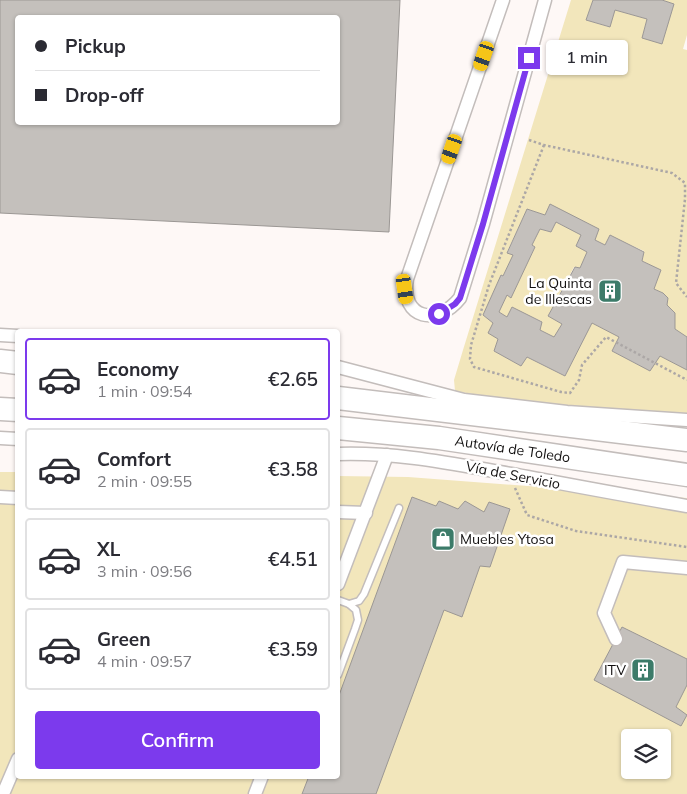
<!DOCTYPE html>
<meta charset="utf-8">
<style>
:root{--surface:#fff;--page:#f2f2f3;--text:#2b2b33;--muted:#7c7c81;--line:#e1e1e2;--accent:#7c3aed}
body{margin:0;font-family:Mulish,sans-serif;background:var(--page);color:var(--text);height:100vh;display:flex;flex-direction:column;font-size:19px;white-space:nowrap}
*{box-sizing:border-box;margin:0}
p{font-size:16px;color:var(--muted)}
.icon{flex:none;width:28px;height:28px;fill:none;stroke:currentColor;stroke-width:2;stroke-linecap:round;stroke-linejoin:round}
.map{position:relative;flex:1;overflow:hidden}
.side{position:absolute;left:15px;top:329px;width:325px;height:450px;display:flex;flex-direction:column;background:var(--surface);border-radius:5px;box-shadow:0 1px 4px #0004}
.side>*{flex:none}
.top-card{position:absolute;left:15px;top:15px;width:325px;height:110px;border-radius:5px;box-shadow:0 1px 4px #0004;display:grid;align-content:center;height:110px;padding:0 20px;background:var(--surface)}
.fabs{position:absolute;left:621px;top:729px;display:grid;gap:10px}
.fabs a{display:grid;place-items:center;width:50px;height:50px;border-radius:5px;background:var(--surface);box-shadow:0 1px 4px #0004;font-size:25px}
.end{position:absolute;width:22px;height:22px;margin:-11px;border:6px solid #7c3aed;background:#fff;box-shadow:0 0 0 2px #fff}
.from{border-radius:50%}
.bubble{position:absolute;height:35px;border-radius:5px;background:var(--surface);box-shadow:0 1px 4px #0004;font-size:16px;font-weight:600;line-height:35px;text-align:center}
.car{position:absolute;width:15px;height:30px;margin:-15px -8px;border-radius:6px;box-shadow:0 0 4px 1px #0007;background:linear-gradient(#f5c518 24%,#345 0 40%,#f5c518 0 76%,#345 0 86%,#f5c518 0)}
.top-card b{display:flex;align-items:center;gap:18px;height:48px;font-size:19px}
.top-card b+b{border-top:1px solid var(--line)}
.top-card i{width:12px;height:12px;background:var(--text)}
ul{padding:9px 0 0;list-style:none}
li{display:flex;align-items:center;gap:15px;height:82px;margin:0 10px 8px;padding:0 10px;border:2px solid var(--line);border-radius:5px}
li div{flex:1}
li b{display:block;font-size:19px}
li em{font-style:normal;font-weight:600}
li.active{border-color:var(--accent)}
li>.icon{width:45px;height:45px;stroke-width:1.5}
.button{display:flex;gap:10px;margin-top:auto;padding:10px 20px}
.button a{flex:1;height:58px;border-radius:5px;background:var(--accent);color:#fff;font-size:20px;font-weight:600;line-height:58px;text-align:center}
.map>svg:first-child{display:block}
.green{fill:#f2e6bb;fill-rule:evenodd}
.building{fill:#c4c0bc;stroke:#9b9794;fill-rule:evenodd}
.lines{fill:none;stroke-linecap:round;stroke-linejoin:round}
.service-casing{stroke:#c3bdbb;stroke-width:9}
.minor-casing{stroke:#c3bdbb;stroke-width:15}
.motorway-casing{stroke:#c3bdbb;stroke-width:25}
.path{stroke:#aca7a6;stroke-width:2.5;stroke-dasharray:2.5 2.5;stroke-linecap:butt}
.service{stroke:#fff;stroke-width:6}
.minor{stroke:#fff;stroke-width:12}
.motorway{stroke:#fff;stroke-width:22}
.route{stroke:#7c3aed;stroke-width:6}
.labels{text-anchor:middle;stroke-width:5;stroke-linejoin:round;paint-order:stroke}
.poi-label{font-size:14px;fill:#110f0f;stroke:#fff;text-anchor:end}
.street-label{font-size:14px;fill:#110f0f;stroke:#fff}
</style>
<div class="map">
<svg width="687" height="794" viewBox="0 0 687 794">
<rect width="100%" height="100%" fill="#fef8f6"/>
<g class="green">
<polygon points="571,0 593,0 586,20 609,27 615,10 647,19 642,38 662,43 674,4 662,0 687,0 687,35 683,49 687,50 687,337 675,329 675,313 667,305 668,298 663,293 654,289 661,270 642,261 644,251 610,236 605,245 595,240 599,229 545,215 527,209 507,252 513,255 503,276 501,275 483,315 493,323 498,339 494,351 521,366 527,357 565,376 592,323 619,337 612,351 650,371 660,356 687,370 687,417 541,406 455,391 454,380 463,350"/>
<polygon points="556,222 581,235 576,246 587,252 580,268 574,267 548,316 562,324 554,337 540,330 541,321 512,308 507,317 499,312 507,295 511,297 535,247 532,245 540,229 551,232"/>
<path d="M0,472H17L18,776H338V476L408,477L687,498V794H0ZM630,738H662V770H630Z"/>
</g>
<g class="building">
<path d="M0,0H400L389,232L0,213ZM18,18H338V122H18Z"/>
<polygon points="593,0 662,0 674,4 662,44 642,38 647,19 615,10 610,27 586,20"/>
<path d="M550,204L599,229L595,240L605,245L610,235L644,252L642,261L661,270L654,289L663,293L668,298L667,305L675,313V329L687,337V370L660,356L650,371L612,351L619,337L592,323L565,376L527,357L521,366L494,351L498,339L488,333L493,323L483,315L501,275L503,276L513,255L507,253L527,209L545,215ZM556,222L581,235L576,246L587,252L580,268L575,267L548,316L562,324L554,337L540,330L542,322L512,307L507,317L499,312L507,295L511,298L535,247L532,245L540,229L551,232Z"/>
<polygon points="412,497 436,506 439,501 458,509 465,501 484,512 489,502 510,509 490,567 480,566 462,617 444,610 376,794 302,794 309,776 338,776 338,698"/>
<polygon points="622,627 687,659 687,685 676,707 687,715 681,726 594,680"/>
</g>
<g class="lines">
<g class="service-casing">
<g id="service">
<polyline points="338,600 349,604 356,610 358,620 355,629 338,675"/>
<polyline points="349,604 359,601 364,594 399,508"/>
</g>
</g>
<g class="minor-casing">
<g id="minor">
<path d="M503,0L407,279C400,320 438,326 460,298L483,224L545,0"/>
<polyline points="0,335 18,336"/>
<polyline points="338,367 464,400 567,412 687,420"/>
<polyline points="0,438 18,439"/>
<path d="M338,454C397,452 453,464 511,474C570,485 628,496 687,506"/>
<polyline points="0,497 18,498"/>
<polyline points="338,512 366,513"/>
<polyline points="338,584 387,455"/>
<polyline points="616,639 604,613 623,562 687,568"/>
<polyline points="3,794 18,759"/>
<polyline points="255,794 262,776"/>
</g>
</g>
<g class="motorway-casing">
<g id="motorway">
<polyline points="0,361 18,363"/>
<polyline points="338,398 687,440"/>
<polyline points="0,409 18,410"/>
<path id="s1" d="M338,428L439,438L687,475"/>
</g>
</g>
<g class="path">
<polyline points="529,140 544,145 672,173 685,183 685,199 676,283 687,297"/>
<polyline points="544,145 489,285 471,345 470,359 474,367 561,392 570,393 579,380 582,365 606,337 687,380"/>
<polyline points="515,488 527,515 576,531 687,547"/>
</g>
<use href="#service" class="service"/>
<use href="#minor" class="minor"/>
<use href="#motorway" class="motorway"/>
</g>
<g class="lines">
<polyline class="route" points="439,314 455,304 460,298 483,224 529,58"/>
</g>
<defs>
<g id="building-square" transform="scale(1.25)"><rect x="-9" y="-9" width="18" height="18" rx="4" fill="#3c7b69" stroke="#fff"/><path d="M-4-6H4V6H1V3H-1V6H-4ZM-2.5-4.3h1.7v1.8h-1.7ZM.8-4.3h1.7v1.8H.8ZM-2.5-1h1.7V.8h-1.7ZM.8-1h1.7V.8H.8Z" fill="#fff"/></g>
<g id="shop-square" transform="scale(1.25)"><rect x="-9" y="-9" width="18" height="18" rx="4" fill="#3c7b69" stroke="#fff"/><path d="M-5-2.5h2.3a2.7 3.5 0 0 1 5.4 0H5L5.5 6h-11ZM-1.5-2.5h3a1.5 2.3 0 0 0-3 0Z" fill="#fff"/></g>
</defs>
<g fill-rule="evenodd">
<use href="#building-square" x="610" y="291"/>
<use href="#shop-square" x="443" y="539"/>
<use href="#building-square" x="643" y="670"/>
</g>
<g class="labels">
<g class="poi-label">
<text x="592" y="288">La Quinta<tspan x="592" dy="16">de Illescas</tspan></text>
<text x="460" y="544" text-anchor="start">Muebles Ytosa</text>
<text x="626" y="675">ITV</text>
</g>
<g class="street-label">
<text dy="5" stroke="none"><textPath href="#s1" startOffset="176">Autovía de Toledo</textPath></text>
<text transform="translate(513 475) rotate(11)" y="5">Vía de Servicio</text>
</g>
</g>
</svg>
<div class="fabs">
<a><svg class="icon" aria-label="layers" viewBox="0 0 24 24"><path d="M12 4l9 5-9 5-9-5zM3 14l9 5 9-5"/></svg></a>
</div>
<i class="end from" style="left:439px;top:314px"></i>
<i class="end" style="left:529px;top:58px"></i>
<div class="bubble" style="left:546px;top:40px;width:82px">1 min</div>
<i class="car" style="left:484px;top:56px;rotate:199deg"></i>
<i class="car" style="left:452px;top:149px;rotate:199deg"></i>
<i class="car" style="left:405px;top:289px;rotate:172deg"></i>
<div class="top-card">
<b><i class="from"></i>Pickup</b>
<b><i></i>Drop-off</b>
</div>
<section class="side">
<ul>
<li class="active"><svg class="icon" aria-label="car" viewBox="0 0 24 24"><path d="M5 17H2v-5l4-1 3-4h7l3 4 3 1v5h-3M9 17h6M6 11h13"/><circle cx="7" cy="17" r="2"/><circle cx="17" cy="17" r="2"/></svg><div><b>Economy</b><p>1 min · 09:54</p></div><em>€2.65</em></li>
<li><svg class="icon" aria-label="car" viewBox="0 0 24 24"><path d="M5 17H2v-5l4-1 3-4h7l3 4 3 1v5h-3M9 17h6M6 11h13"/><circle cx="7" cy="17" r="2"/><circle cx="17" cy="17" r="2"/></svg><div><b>Comfort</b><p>2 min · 09:55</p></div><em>€3.58</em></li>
<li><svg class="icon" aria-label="car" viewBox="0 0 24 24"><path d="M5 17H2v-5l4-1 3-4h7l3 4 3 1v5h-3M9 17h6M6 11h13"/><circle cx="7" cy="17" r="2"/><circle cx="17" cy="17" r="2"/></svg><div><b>XL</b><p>3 min · 09:56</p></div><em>€4.51</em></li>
<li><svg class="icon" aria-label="car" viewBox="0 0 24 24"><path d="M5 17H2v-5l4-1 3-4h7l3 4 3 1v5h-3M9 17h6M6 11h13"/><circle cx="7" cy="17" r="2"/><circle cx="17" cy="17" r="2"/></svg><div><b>Green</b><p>4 min · 09:57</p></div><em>€3.59</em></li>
</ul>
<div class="button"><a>Confirm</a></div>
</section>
</div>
